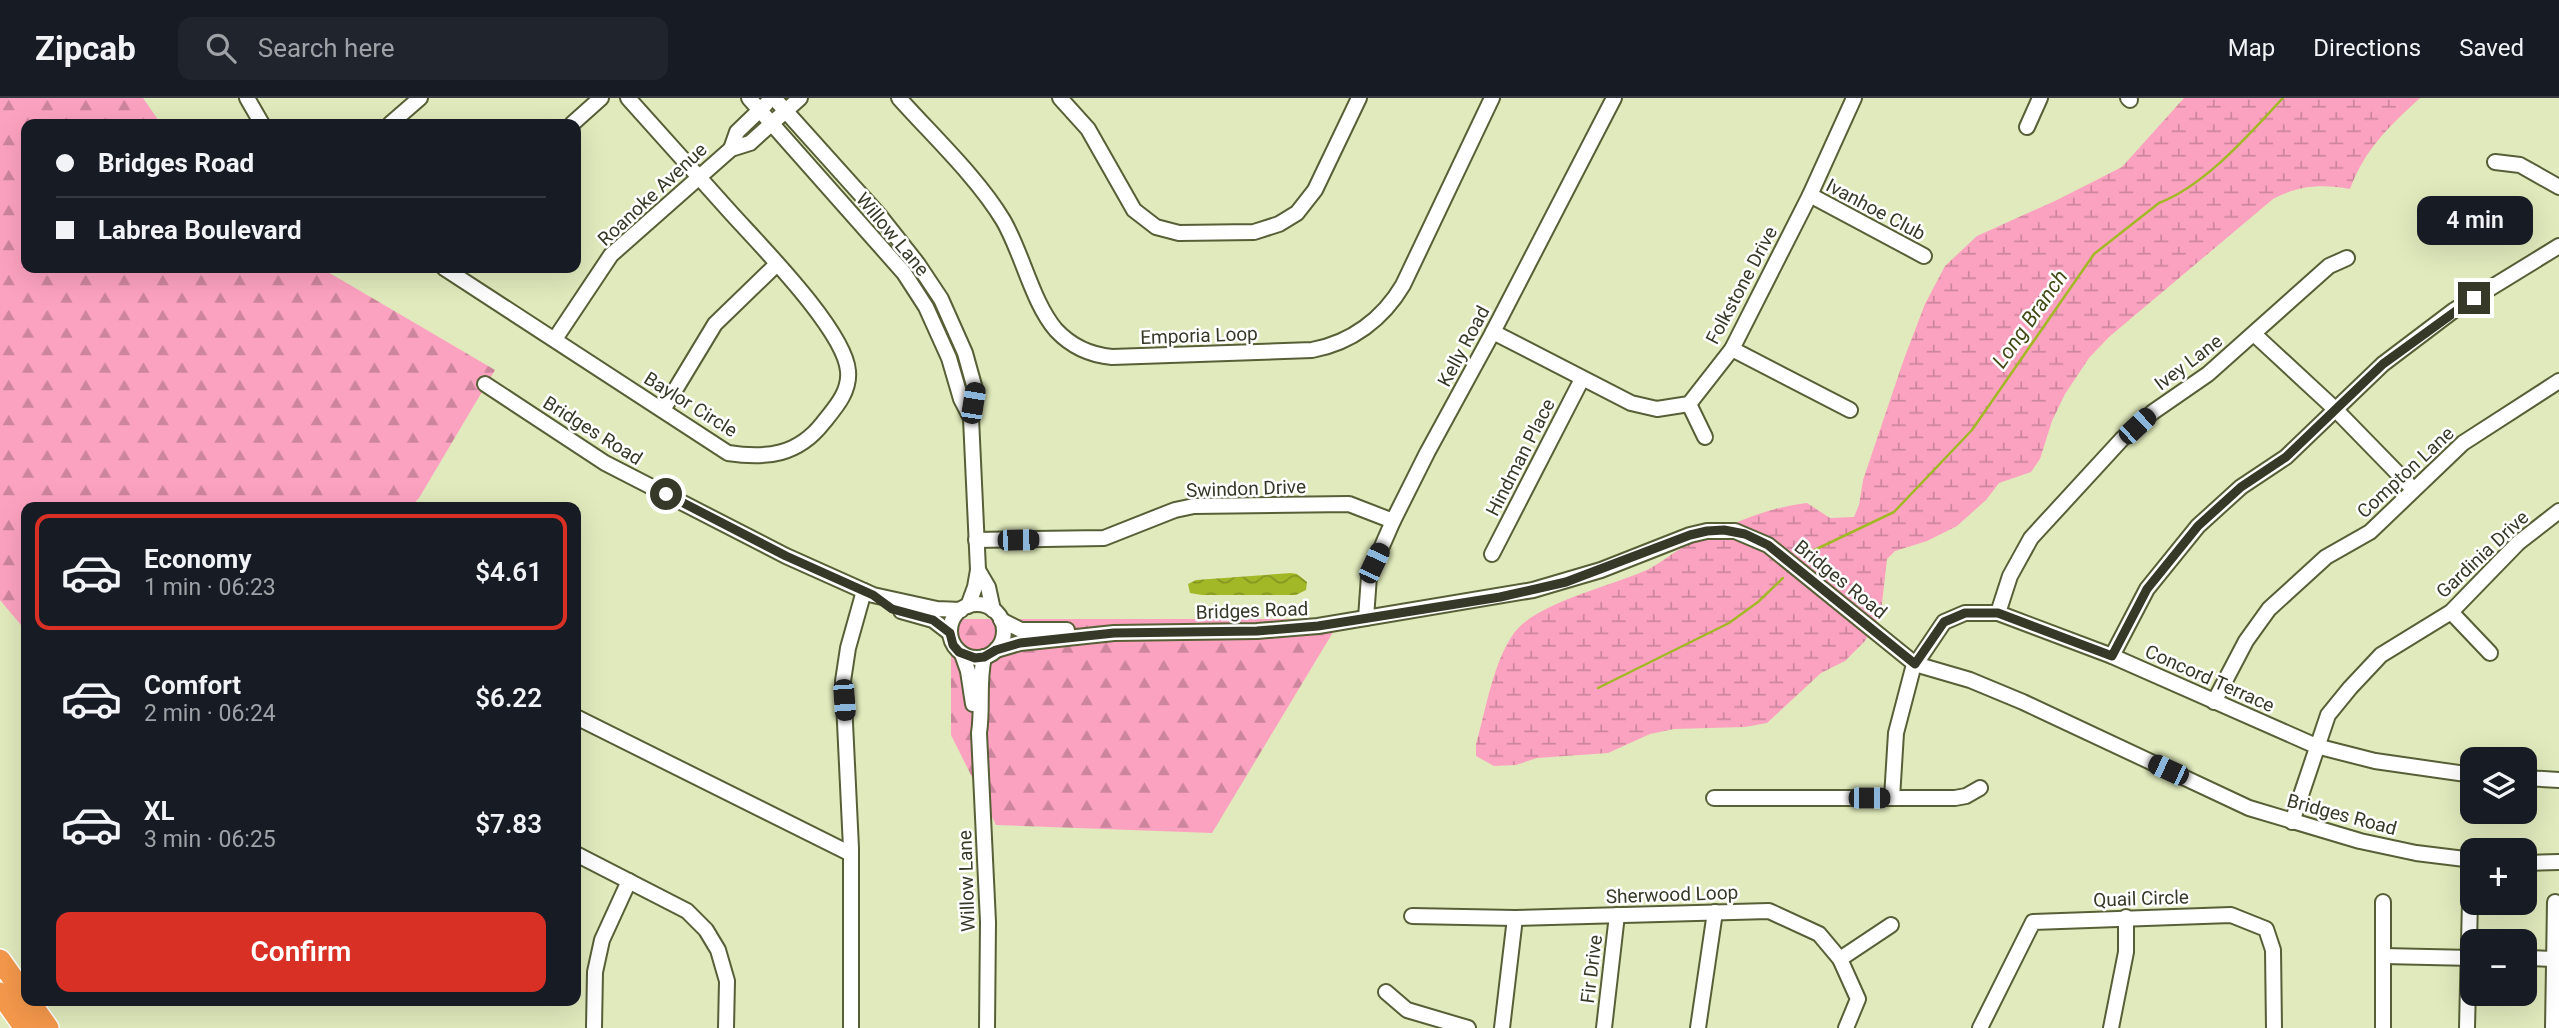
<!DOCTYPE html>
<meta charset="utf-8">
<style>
:root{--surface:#171b24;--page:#20242c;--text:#f1f3f6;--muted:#9ea1a6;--line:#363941;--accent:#d93025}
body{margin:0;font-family:Roboto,sans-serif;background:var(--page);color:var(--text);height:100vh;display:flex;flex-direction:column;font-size:26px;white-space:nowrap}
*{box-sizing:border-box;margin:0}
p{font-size:23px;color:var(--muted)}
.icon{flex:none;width:38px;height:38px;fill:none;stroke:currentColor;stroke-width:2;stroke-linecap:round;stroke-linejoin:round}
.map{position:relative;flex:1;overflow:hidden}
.drawer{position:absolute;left:21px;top:404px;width:560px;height:504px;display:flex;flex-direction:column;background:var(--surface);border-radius:14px;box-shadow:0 7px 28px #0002}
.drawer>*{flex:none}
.guide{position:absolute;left:21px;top:21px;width:560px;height:154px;border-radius:14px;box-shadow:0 7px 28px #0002;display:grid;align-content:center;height:154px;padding:0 35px;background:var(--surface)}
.tools{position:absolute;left:2460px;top:649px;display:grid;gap:14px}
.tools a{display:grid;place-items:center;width:77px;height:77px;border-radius:14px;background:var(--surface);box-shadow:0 7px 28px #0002;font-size:35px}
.end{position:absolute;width:32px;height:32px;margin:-16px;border:9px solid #363927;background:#fff;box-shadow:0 0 0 4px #fff}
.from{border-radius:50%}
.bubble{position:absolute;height:49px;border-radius:14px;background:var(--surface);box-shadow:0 7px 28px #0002;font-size:23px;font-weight:600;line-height:49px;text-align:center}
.car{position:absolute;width:21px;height:42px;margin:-21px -10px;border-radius:9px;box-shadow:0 0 5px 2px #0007;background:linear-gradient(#222 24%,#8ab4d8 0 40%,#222 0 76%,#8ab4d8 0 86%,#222 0)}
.guide b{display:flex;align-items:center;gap:24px;height:66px;font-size:26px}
.guide b+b{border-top:2px solid var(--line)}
.guide i{width:18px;height:18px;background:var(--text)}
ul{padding:12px 0 0;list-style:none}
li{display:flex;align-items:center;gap:21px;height:116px;margin:0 14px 10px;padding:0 21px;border:4px solid transparent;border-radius:14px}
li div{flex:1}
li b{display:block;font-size:26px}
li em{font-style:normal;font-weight:600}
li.active{border-color:var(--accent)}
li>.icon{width:63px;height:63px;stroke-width:1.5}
.primary-button{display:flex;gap:14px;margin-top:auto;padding:14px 35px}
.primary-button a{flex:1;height:80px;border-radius:14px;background:var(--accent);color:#fff;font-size:28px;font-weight:600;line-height:80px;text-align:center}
header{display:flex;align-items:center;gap:42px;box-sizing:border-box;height:98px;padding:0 35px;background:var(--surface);border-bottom:2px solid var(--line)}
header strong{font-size:33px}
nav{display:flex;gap:38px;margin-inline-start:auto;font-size:24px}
.search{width:490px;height:63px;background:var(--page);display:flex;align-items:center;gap:18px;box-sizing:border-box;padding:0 24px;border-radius:14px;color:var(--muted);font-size:26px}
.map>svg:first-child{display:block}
.forest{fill:url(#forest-firs)}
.wetland{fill:url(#wetland-marsh)}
.water{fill:url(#water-waves)}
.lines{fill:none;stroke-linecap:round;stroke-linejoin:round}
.stream{stroke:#a3b826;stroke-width:2.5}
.minor-casing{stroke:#575f36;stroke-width:18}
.highway-casing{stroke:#fff;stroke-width:24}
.minor{stroke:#fff;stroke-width:14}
.highway{stroke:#f4984b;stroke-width:21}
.route{stroke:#363927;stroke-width:9}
.labels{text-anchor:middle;stroke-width:5;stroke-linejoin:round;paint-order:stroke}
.street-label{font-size:19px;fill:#363927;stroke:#fff}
.water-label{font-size:21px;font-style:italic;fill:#424a15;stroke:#fff}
</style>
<header>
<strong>Zipcab</strong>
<div class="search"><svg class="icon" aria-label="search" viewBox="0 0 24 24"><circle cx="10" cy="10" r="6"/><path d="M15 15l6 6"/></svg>Search here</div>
<nav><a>Map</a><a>Directions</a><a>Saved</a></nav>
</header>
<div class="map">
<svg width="2559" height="930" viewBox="0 0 2559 930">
<defs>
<pattern id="forest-firs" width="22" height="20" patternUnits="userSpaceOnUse" patternTransform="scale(1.75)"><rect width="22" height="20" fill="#fca2c1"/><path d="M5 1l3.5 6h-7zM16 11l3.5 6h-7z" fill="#cd859d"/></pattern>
<pattern id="wetland-marsh" width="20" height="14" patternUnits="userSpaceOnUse" patternTransform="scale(1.75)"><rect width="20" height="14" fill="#fca2c1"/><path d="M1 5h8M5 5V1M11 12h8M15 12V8" fill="none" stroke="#cd859d"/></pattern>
<pattern id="water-waves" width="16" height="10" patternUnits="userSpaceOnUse" patternTransform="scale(1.75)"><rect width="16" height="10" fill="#a3b826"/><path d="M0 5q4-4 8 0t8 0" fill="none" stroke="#869721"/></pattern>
</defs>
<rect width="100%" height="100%" fill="#e0eabc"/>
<g class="forest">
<polygon points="0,0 143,0 161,26 26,26 26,170 321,170 495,272 419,400 410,410 26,410 26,533 0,502"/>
<polygon points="951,521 1341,521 1212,735 996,727 951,637"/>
</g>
<path class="wetland" d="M2184,0H2420C2389,29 2366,49 2350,91C2322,86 2299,87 2273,101L2109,239L2089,260L2065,296L2052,323L2040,361L2031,374L1999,385L1986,402L1957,428L1927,443L1895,453L1887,461L1881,514L1865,543L1845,563L1821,575L1767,625L1745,629L1674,631L1650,636L1608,655L1537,660L1516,667L1494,668L1476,658V646C1486,612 1493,564 1514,535C1535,506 1607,489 1642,474C1658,468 1672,454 1688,447C1727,428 1763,410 1807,405L1830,420L1854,419L1859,407L1863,382L1904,261L1925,206L1945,168L1977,138L2057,102L2122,69Z"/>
<polygon class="water" points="1291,475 1297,476 1307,484 1306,492 1296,497 1202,497 1190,495 1188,486 1196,482"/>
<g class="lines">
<g class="stream">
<path d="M1806,456L1894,414L1972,332L2094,156L2159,105C2206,87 2249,36 2283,0"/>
<polyline points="1598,590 1729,525 1758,504 1783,480"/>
</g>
<g class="minor-casing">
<g id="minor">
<polyline points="247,0 262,26"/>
<polyline points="749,0 904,175 926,209 949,260 961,301 971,320"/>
<polyline points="774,0 880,118 917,165 941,201 965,255 975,291 971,320 978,472 975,489 968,508"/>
<path d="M899,0C932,37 977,79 1003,122C1022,154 1032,204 1056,232C1071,248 1090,257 1112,259L1312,252C1351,245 1383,221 1403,187L1492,0"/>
<polyline points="1060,0 1088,31 1134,112 1156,129 1179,135 1254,134 1279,126 1297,115 1315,92 1359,0"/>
<polyline points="2128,0 2130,2"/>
<polyline points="390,26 420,0"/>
<polyline points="572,26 601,0"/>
<polyline points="2027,29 2040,0"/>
<polyline points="731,51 737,34 766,6"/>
<polyline points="2495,64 2520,67 2559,89"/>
<polyline points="1810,97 1924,158"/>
<path d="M444,170L728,355C767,361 798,357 823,325C835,310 850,294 848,273C845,233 761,148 732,116C697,77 663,39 628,0"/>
<polyline points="1493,234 1631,305 1657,311 1689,306 1732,251 1810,97 1854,0"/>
<polyline points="2254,236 2335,311 2413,391"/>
<polyline points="555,241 611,157 731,51 750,45 800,0"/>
<polyline points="1732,251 1850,312"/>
<polyline points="485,286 605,365 786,458 873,497 937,511 961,512"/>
<polyline points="1689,306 1705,339"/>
<polyline points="663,312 715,226 777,166"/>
<polyline points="976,442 1104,440 1175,412 1194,408 1349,406 1393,423"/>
<polyline points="1492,456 1582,281"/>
<polyline points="978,472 988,489 993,512"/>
<circle cx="977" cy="533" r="27"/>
<polyline points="901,513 933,522 950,535"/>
<polyline points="2451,514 2490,555"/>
<polyline points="1998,515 2010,478 2031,440 2122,341 2153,314 2208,276 2329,168 2347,160"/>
<polyline points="1366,520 1369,478 1393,423 1427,355 1493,234 1614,0"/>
<polyline points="1001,522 1021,532 1067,532"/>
<polyline points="996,552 1020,545 1114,535 1257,533 1318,528 1533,492 1601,472 1690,437 1707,433 1735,433 1768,447 1915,566 1970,582 2023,604 2249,710 2360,743 2416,755 2473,762"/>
<polyline points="962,556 968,573 973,606"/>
<polyline points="2112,558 2147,491 2198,428 2241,389 2286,359 2383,266 2453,213 2559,148"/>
<path d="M984,559C978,584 983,609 979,635L988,824L987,930"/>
<polyline points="2214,604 2246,543 2269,511 2326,459 2370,434 2463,345 2559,283"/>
<polyline points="576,619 851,756"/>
<polyline points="2525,680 2559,682"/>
<polyline points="1714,700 1955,700 1966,698 1980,690"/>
<polyline points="1892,700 1896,635 1913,570 1944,524 1965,515 1998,515 2112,558 2316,648 2375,663 2473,677"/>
<polyline points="2292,724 2328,617 2350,590 2381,557 2451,514 2518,445 2559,413"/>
<polyline points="576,756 687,813 706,832 718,852 727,883 726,930"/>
<polyline points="2525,765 2559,764"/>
<polyline points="1412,818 1515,820 1769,813 1819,836 1840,861 1858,901 1846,930"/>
<polyline points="2383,858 2473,860"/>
<polyline points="2525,860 2554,861"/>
<polyline points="1840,861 1891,827"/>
<polyline points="1386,894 1407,912 1468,930"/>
<polyline points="594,930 595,874 602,842 629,783"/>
<polyline points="851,930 851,750 843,583 848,550 864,493"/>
<polyline points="1502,930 1515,820"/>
<polyline points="1604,930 1617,817"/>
<polyline points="1698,930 1715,814"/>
<polyline points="1980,930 2033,824 2231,817 2266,831 2273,852 2274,930"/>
<polyline points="2111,930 2126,854 2126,819"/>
<polyline points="2383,930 2383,804"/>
<polyline points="2467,930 2470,803"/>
<polyline points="2553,930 2555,804"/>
</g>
</g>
<g class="highway-casing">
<g id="highway">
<polyline points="0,862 26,899"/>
<polyline points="0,895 25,930"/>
<polyline points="29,903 48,930"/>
</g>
</g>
<use href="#minor" class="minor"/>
<use href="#highway" class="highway"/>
</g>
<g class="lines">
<polyline class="route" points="666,396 786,458 873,497 892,511 933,522 950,535 953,547 959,554 975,560 984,559 996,552 1020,545 1114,535 1257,533 1318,528 1500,499 1566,484 1690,437 1707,433 1724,432 1745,436 1768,447 1915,566 1944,524 1965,515 1998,515 2112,558 2147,491 2198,428 2241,389 2286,359 2383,266 2474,200"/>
</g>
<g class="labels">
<g class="street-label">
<text transform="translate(652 96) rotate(-43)" y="7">Roanoke Avenue</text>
<text transform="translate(1876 111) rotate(28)" y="7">Ivanhoe Club</text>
<text transform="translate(893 136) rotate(50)" y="7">Willow Lane</text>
<text transform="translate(1741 187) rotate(-62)" y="7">Folkstone Drive</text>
<text transform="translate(1199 237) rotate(-2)" y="7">Emporia Loop</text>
<text transform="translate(1463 248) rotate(-62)" y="7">Kelly Road</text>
<text transform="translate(2188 264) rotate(-37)" y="7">Ivey Lane</text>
<text transform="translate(691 306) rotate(32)" y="7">Baylor Circle</text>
<text transform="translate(593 332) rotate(32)" y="7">Bridges Road</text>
<text transform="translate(1520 359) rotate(-63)" y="7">Hindman Place</text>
<text transform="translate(2405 374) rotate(-43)" y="7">Compton Lane</text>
<text transform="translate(1246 390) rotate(-2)" y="7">Swindon Drive</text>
<text transform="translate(2482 456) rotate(-43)" y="7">Gardinia Drive</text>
<text transform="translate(1841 481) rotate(39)" y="7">Bridges Road</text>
<text transform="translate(1252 512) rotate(-2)" y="7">Bridges Road</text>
<text transform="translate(2210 580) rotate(24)" y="7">Concord Terrace</text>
<text transform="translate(2342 716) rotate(15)" y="7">Bridges Road</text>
<text transform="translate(966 783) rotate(-92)" y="7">Willow Lane</text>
<text transform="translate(1672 796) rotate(-2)" y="7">Sherwood Loop</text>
<text transform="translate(2141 800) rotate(-2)" y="7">Quail Circle</text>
<text transform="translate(1591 871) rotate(-83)" y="7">Fir Drive</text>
</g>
<g class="water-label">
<text transform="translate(2030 221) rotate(-55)" y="7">Long Branch</text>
</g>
</g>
</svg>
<div class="tools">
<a><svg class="icon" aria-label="layers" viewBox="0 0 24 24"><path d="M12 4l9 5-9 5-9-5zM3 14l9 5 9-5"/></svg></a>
<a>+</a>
<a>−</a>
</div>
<i class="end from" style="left:666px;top:396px"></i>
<i class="end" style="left:2474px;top:200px"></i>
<div class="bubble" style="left:2417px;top:98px;width:116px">4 min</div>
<i class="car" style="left:973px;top:305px;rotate:9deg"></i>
<i class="car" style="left:2137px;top:328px;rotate:47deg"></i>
<i class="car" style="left:1018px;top:442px;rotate:89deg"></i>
<i class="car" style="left:1374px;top:465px;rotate:25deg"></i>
<i class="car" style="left:844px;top:602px;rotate:176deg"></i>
<i class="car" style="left:2168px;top:672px;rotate:295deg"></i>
<i class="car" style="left:1869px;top:700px;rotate:90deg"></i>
<div class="guide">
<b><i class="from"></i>Bridges Road</b>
<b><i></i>Labrea Boulevard</b>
</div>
<section class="drawer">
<ul>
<li class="active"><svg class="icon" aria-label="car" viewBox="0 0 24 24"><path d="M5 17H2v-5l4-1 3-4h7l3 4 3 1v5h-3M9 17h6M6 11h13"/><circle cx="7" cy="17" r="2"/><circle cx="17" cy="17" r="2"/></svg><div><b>Economy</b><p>1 min · 06:23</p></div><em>$4.61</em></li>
<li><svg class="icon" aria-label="car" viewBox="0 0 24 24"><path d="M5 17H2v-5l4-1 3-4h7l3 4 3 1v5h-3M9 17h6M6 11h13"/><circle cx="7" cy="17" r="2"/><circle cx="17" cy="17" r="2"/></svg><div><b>Comfort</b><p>2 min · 06:24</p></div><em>$6.22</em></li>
<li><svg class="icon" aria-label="car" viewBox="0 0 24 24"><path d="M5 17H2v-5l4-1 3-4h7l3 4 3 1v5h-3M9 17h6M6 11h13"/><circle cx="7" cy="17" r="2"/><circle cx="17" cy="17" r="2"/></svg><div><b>XL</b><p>3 min · 06:25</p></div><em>$7.83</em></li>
</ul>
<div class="primary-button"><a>Confirm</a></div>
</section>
</div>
